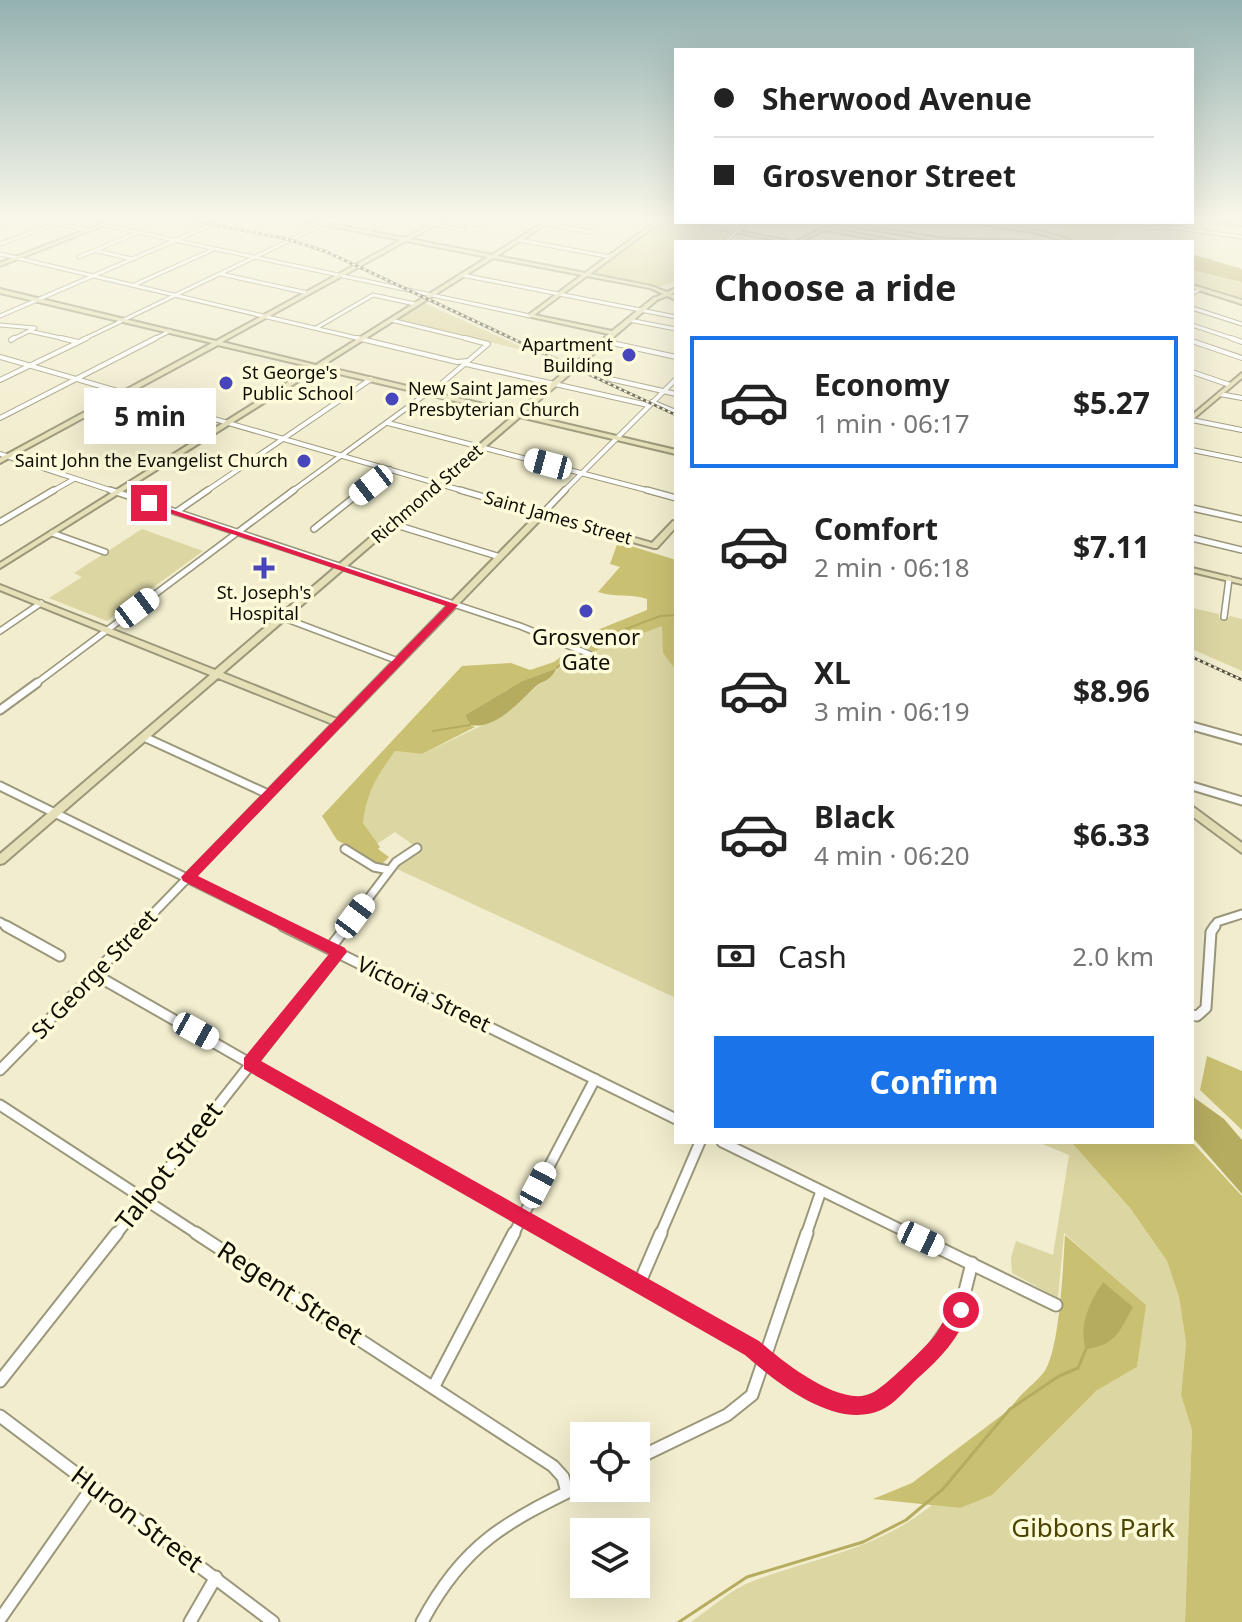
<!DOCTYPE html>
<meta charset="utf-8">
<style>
:root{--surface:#fff;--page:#f2f2f2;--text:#222;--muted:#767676;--line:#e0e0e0;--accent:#1a73e8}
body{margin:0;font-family:"Noto Sans",sans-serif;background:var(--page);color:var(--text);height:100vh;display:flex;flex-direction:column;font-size:30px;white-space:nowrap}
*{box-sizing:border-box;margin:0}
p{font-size:26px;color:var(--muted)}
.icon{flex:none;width:44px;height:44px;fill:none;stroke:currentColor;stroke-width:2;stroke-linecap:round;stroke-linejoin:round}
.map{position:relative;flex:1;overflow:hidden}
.side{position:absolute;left:674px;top:240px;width:520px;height:904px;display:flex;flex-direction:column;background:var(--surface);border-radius:0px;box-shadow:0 8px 32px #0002}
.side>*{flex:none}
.guide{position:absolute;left:674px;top:48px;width:520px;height:176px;border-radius:0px;box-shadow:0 8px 32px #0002;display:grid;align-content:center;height:176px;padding:0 40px;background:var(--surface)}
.tools{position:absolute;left:570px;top:1422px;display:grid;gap:16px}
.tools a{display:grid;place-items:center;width:80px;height:80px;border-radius:0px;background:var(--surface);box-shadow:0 8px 32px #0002;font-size:40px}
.end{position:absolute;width:36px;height:36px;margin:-18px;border:10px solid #e11d48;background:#fff;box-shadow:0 0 0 4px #fff}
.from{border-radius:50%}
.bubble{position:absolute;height:56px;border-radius:0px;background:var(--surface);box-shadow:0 8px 32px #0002;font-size:26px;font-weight:700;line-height:56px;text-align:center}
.car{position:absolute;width:24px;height:48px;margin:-24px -12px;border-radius:10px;box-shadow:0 0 6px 2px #0007;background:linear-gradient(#fff 24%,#345 0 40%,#fff 0 76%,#345 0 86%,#fff 0)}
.guide b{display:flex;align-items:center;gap:28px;height:76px;font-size:30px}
.guide b+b{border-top:2px solid var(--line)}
.guide i{width:20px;height:20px;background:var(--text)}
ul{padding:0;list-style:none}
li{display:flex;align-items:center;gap:24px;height:132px;margin:0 16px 12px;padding:0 24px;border:4px solid transparent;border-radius:0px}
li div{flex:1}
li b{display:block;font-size:30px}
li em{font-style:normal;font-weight:700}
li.active{border-color:var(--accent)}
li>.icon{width:72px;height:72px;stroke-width:1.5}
h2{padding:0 40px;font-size:36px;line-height:96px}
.pay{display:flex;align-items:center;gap:20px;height:88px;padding:0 40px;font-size:30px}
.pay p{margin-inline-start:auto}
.primary-button{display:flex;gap:16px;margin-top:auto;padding:16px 40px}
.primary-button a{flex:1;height:92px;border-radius:0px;background:var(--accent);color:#fff;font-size:32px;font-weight:700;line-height:92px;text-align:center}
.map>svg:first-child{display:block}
.green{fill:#dcd6a3}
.forest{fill:#cac072}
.water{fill:#b6ac5f}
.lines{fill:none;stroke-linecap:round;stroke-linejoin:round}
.stream-far1{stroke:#b6ac5f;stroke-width:2}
.stream{stroke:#b6ac5f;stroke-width:3}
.street-far5-casing{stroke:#9b977a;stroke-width:5}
.street-far4-casing{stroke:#9b977a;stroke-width:6}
.street-far3-casing{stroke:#9b977a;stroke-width:8}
.street-far2-casing{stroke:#9b977a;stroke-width:11}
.street-far1-casing{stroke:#9b977a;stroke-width:13}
.street-casing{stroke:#9b977a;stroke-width:15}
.secondary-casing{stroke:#9b977a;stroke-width:4}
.street-far5{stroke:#fff;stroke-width:3}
.street-far4{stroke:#fff;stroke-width:4}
.street-far3{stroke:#fff;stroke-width:5}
.street-far2{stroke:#fff;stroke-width:7}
.street-far1{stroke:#fff;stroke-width:9}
.street{stroke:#fff;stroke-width:11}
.secondary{fill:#e5e0b7;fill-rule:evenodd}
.rail-casing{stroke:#535041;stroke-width:3}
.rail{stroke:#fefbdb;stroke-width:2;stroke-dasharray:3;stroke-linecap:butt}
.route{fill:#e11d48}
.poi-dot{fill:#4846bc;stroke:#fefbdb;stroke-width:3}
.labels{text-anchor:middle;stroke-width:7;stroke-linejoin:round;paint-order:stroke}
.far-poi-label{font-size:18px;fill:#0f0d04;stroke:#fefbdb;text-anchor:end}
.far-street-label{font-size:18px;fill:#0f0d04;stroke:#fefbdb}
.poi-label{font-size:22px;fill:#0f0d04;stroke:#fefbdb}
.street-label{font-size:22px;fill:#0f0d04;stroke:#fefbdb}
.near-street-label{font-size:26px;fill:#0f0d04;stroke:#fefbdb}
.near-park-label{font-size:26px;fill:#4c4404;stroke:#fefbdb}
</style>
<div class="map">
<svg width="1242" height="1622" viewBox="0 0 1242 1622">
<rect width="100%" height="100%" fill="#f1edce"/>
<g class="green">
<polygon points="664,219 734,231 721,242 676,242 676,280 660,287 591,274"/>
<polygon points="1064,222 1126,222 1115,239 1078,242 1058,235"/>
<polygon points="1192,270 1242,282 1242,300 1192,284"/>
<polygon points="422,302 535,353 394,319"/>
<polygon points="142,529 203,551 107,621 49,598 82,577 74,573"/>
<polygon points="1192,608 1219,614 1219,618 1227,619 1230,616 1242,619 1242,671 1192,649"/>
<path d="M663,625L676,670V998L397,869L416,847L395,832L377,844C373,838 365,829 363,822C359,795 381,771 395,751L422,754L498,718L574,656L568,651L572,648L585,656Z"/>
<path d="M1038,1142H1071L1130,1208L1167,1261L1179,1297L1186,1343L1181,1395L1192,1430L1185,1622H691C710,1609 731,1589 753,1581C817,1557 877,1550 932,1505L960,1508L1096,1391L1137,1367L1145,1305L1064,1233L1058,1298L1012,1273L1011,1258L1016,1241L1053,1255L1069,1155Z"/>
</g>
<g class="forest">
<path d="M618,542L676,560V670L663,653L662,626L593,652L575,639L647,610V599C630,593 616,598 598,592L620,567L610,564Z"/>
<path d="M568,651L574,656L557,668L522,681L465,715L470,725L475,727L422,754L395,751C377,776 366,793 363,823L380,847L378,849L389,857L381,865L337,840L322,816L462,666L511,663L530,670L554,662Z"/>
<polygon points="1207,1056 1242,1071 1242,1130 1200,1090"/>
<polygon points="1071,1142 1192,1142 1242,1196 1242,1622 1185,1622 1192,1430 1181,1395 1186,1343 1179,1297 1167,1261 1130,1208"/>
<path d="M1065,1235L1146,1305L1137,1367L1096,1391L992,1495L960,1508L873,1499L912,1483L1010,1409C1020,1393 1033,1386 1044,1372C1060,1350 1063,1265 1065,1235Z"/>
</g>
<g class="water">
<polygon points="1192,254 1242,269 1242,282 1192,270"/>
<path d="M557,668C548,684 543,679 534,688C518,703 495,730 470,725L465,715L522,681Z"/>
<polygon points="1192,1096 1224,1119 1242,1140 1242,1194 1192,1137"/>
<path d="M1103,1282L1133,1307C1119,1332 1116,1345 1086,1349C1078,1326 1090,1301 1103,1282Z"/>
</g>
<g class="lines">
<g class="stream-far1">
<polyline points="589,643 660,616 676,615"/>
<polyline points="557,668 570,656"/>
<polyline points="433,731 470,725"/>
</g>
<polyline class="stream" points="679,1622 747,1577 863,1542 906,1520 943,1489 1010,1409 1059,1376 1078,1368 1086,1349"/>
<g class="street-far5-casing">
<g id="street-far5">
<polyline points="33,219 88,230"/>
<polyline points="444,219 484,226"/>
<polyline points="519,219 591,232"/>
<polyline points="900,222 916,224"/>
<polyline points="434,224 463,230"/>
<polyline points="0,225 17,219"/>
<polyline points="104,225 530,316"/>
<polyline points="1147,228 1169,227 1242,237"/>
<polyline points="365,232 389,219"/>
<polyline points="519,240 611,257"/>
<polyline points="725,242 748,222"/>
<polyline points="0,244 55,224"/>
<polyline points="97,251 132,259"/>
<polyline points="0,254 365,340"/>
<polyline points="79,257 137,233"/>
<polyline points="221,274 308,293"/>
<polyline points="462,275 676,317"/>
<polyline points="134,285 214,249"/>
<polyline points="1192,294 1200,289"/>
<polyline points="1192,308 1242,324"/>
<polyline points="0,316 225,219"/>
<polyline points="391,320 473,340"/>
<polyline points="629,320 676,329"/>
<polyline points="0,325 35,328 11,340"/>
<polyline points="1192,325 1237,340"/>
<polyline points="316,328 373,295 415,304"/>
<polyline points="29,331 70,340"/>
<polyline points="82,340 334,219"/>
<polyline points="152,340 170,331"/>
</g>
</g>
<g class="street-far4-casing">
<g id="street-far4">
<polyline points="61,338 78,342"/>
<polyline points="357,338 457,362 468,361"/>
<polyline points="1231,338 1242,342"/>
<polyline points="11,340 14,338"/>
<polyline points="603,341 676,357"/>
<polyline points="1192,341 1242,358"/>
<polyline points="0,357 467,492"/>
<polyline points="466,364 648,405"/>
<polyline points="1192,372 1230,385"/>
<polyline points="610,379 676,394"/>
<polyline points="0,380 87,338"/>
<polyline points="434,390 488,344 465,338"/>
<polyline points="1220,394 1242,398"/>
<polyline points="652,402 676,412"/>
<polyline points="0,418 156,338"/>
<polyline points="1192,420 1242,430"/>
<polyline points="388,423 654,492"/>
<polyline points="1192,450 1242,460"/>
<polyline points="0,454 116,492"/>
<polyline points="51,492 74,479"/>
<polyline points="205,492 371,379"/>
<polyline points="291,492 437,386"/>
<polyline points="360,492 390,469"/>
<polyline points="563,492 676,379"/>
</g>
</g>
<g class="street-far3-casing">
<g id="street-far3">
<polyline points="110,490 520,626 589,654"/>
<polyline points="460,490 542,514 565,490"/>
<polyline points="647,490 676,498"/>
<polyline points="1192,508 1242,519"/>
<polyline points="176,512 208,490"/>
<polyline points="0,522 54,490"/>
<polyline points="393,524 500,557"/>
<polyline points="314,529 363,490"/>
<polyline points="52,533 105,552"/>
<polyline points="1192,538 1242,550"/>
<polyline points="1224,617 1229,579"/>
<polyline points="284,618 398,661"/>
<polyline points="0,631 41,603"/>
<polyline points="34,685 294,490"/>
</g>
</g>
<g class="street-far2-casing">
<g id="street-far2">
<polyline points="0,710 37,683"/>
<polyline points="1192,726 1242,740"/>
<polyline points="144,737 268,794"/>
<polyline points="0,786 288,928"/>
<polyline points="1192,786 1242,801"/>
<polyline points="345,849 374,867 389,870"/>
<polyline points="0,922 10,928"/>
<polyline points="139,928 338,723"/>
<polyline points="346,928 396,862 417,848"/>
<polyline points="1214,928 1217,922 1242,914"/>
</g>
</g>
<g class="street-far1-casing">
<g id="street-far1">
<polyline points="6,926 60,956"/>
<polyline points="283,926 676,1119"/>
<polyline points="331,947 347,926"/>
<polyline points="94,974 550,1235"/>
<polyline points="1192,1015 1197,1016 1206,1008 1211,932 1215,926"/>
<polyline points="0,1070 141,926"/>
<polyline points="0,1105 199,1235"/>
<polyline points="722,1142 912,1235"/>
<polyline points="116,1235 339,952"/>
<polyline points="513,1235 595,1079"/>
<polyline points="660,1235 700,1142"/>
<polyline points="806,1235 821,1191"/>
</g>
</g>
<g class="street-casing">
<g id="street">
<polyline points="196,1233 553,1466 563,1477 567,1492"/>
<polyline points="547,1233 752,1348 814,1393 853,1407 883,1397 929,1355 960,1311 972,1263"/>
<polyline points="908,1233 1056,1305"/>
<polyline points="639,1284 661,1233"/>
<polyline points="0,1381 117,1233"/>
<polyline points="434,1386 514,1233"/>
<polyline points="0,1416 273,1622"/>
<polyline points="636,1459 727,1415 752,1395 807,1233"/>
<polyline points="0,1619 93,1486"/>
<polyline points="190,1622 216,1577"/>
<path d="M422,1622C464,1543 506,1522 584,1484"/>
</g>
</g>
<g class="secondary-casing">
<g id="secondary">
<polygon points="114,219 120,219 0,266 0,263"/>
<path d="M295,219H304L405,238L441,219H446L410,239L492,255L549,219H554L497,256L585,273L659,219H664L590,274L651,286L667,292L676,288V292L671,294L676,296V300L667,296L657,300L523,414L676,450V454L520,417L223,673L337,719L539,512H545L652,543L673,521H676V527L657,548H654L543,517L341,725H335L218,678L4,863L0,864V854L210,675L0,590V585L215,670L514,415L318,369L0,568V563L312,367L218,345L0,463V458L212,343L0,293V289L216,341L401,240ZM406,241L488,257L316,365L222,342ZM493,258L582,275L527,316L609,334L517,412L322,366ZM587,276L650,288L663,294L653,298L612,331L534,315Z"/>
<polygon points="665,219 676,219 676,221"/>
<polygon points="1202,219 1242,223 1242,225 1204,220"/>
<polygon points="683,222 692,222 794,242 785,242"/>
<polygon points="828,222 838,222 946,239 1025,241 1027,242 946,242"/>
<path d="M967,222C999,222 1045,230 1074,242H1067L1038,233Z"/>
<polygon points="827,226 829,227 828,228 902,242 892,242 824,230 801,242 795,242"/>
<polygon points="1192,285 1242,300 1242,304 1192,288"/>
<polygon points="1242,373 1242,378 1192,420 1192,415"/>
<polygon points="1192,568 1242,580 1242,584 1192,572"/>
<polygon points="1192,806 1242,843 1242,853 1192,816"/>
</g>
</g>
<use href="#street-far5" class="street-far5"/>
<use href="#street-far4" class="street-far4"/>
<use href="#street-far3" class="street-far3"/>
<use href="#street-far2" class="street-far2"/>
<use href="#street-far1" class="street-far1"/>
<use href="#street" class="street"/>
<use href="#secondary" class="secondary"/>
<g class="rail-casing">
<g id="rail">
<polyline points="185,219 287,239 327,252 676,415"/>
<polyline points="1192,657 1242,680"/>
</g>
</g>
<use href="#rail" class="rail"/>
</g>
<linearGradient id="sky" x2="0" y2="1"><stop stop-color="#94b1b1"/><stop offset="0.49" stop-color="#f9f7e9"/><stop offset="1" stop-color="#f9f7e9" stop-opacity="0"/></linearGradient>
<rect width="1242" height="446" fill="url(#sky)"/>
<path class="route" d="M146,501L458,605L198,876L345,948L347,952L261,1061L759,1341C782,1361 841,1409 872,1393C886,1386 920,1352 932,1339C943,1328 946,1307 961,1301L967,1304L970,1310C958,1339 941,1358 918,1378C907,1388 895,1404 881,1410C836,1430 778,1384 745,1355L244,1069V1058L329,954L183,881L181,877L446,606L146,505Z"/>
<g class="poi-dot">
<circle cx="629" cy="355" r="8"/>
<circle cx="226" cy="383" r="8"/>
<circle cx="392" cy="399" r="8"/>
<circle cx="304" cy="461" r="8"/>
<path d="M260 556h8v8h8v8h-8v8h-8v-8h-8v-8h8z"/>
<circle cx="586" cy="611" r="8"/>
</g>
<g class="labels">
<g class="far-poi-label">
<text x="613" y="351">Apartment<tspan x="613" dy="21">Building</tspan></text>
<text x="242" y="379" text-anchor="start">St George's<tspan x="242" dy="21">Public School</tspan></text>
<text x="408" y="395" text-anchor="start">New Saint James<tspan x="408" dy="21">Presbyterian Church</tspan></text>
<text x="288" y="467">Saint John the Evangelist Church</text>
<text x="264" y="599" text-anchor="middle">St. Joseph's<tspan x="264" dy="21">Hospital</tspan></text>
</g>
<g class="far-street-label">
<text transform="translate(427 494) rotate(-41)" y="6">Richmond Street</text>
<text transform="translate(558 518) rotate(16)" y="6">Saint James Street</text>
</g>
<g class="poi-label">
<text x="586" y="645">Grosvenor<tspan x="586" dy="25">Gate</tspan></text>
</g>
<g class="street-label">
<text transform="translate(94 974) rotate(-46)" y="8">St George Street</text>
<text transform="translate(424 994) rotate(26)" y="8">Victoria Street</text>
</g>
<g class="near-street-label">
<text transform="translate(169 1166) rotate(-52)" y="9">Talbot Street</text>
<text transform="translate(290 1293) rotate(33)" y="9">Regent Street</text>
<text transform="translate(137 1519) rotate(37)" y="9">Huron Street</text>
</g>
<g class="near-park-label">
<text x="1093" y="1537">Gibbons Park</text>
</g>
</g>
</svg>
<div class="tools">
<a><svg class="icon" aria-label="locate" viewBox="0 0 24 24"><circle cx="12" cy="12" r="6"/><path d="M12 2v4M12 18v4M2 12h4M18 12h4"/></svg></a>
<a><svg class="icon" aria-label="layers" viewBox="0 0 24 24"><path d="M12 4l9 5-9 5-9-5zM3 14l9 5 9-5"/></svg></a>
</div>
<i class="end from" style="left:961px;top:1310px"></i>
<i class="end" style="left:149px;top:503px"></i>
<div class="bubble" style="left:84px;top:388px;width:132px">5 min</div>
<i class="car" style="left:548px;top:464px;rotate:285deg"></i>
<i class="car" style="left:371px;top:485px;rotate:232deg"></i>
<i class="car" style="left:137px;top:608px;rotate:53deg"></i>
<i class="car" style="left:355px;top:916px;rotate:37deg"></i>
<i class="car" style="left:196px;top:1031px;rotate:119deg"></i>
<i class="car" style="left:538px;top:1185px;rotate:28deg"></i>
<i class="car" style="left:921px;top:1239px;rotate:115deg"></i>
<div class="guide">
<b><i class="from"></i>Sherwood Avenue</b>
<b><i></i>Grosvenor Street</b>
</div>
<section class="side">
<h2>Choose a ride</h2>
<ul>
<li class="active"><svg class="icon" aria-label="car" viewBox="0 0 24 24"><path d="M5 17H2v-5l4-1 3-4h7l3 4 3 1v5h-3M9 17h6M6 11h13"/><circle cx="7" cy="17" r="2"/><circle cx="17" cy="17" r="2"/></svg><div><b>Economy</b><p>1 min · 06:17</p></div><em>$5.27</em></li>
<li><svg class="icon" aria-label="car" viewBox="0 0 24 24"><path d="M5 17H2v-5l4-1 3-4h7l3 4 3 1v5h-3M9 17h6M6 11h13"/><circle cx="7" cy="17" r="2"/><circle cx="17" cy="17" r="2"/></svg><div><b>Comfort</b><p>2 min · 06:18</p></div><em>$7.11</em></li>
<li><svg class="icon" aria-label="car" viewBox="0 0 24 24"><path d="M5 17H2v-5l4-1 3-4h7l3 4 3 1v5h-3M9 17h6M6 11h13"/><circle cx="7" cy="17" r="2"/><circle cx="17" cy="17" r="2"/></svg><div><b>XL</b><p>3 min · 06:19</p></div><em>$8.96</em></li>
<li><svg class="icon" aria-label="car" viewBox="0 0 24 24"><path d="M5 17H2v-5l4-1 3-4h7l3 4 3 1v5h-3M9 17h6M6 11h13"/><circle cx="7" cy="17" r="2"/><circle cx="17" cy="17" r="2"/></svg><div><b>Black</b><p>4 min · 06:20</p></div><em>$6.33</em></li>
</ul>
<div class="pay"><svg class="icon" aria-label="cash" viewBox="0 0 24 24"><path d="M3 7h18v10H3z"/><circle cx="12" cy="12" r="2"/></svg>Cash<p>2.0 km</p></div>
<div class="primary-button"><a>Confirm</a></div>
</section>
</div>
